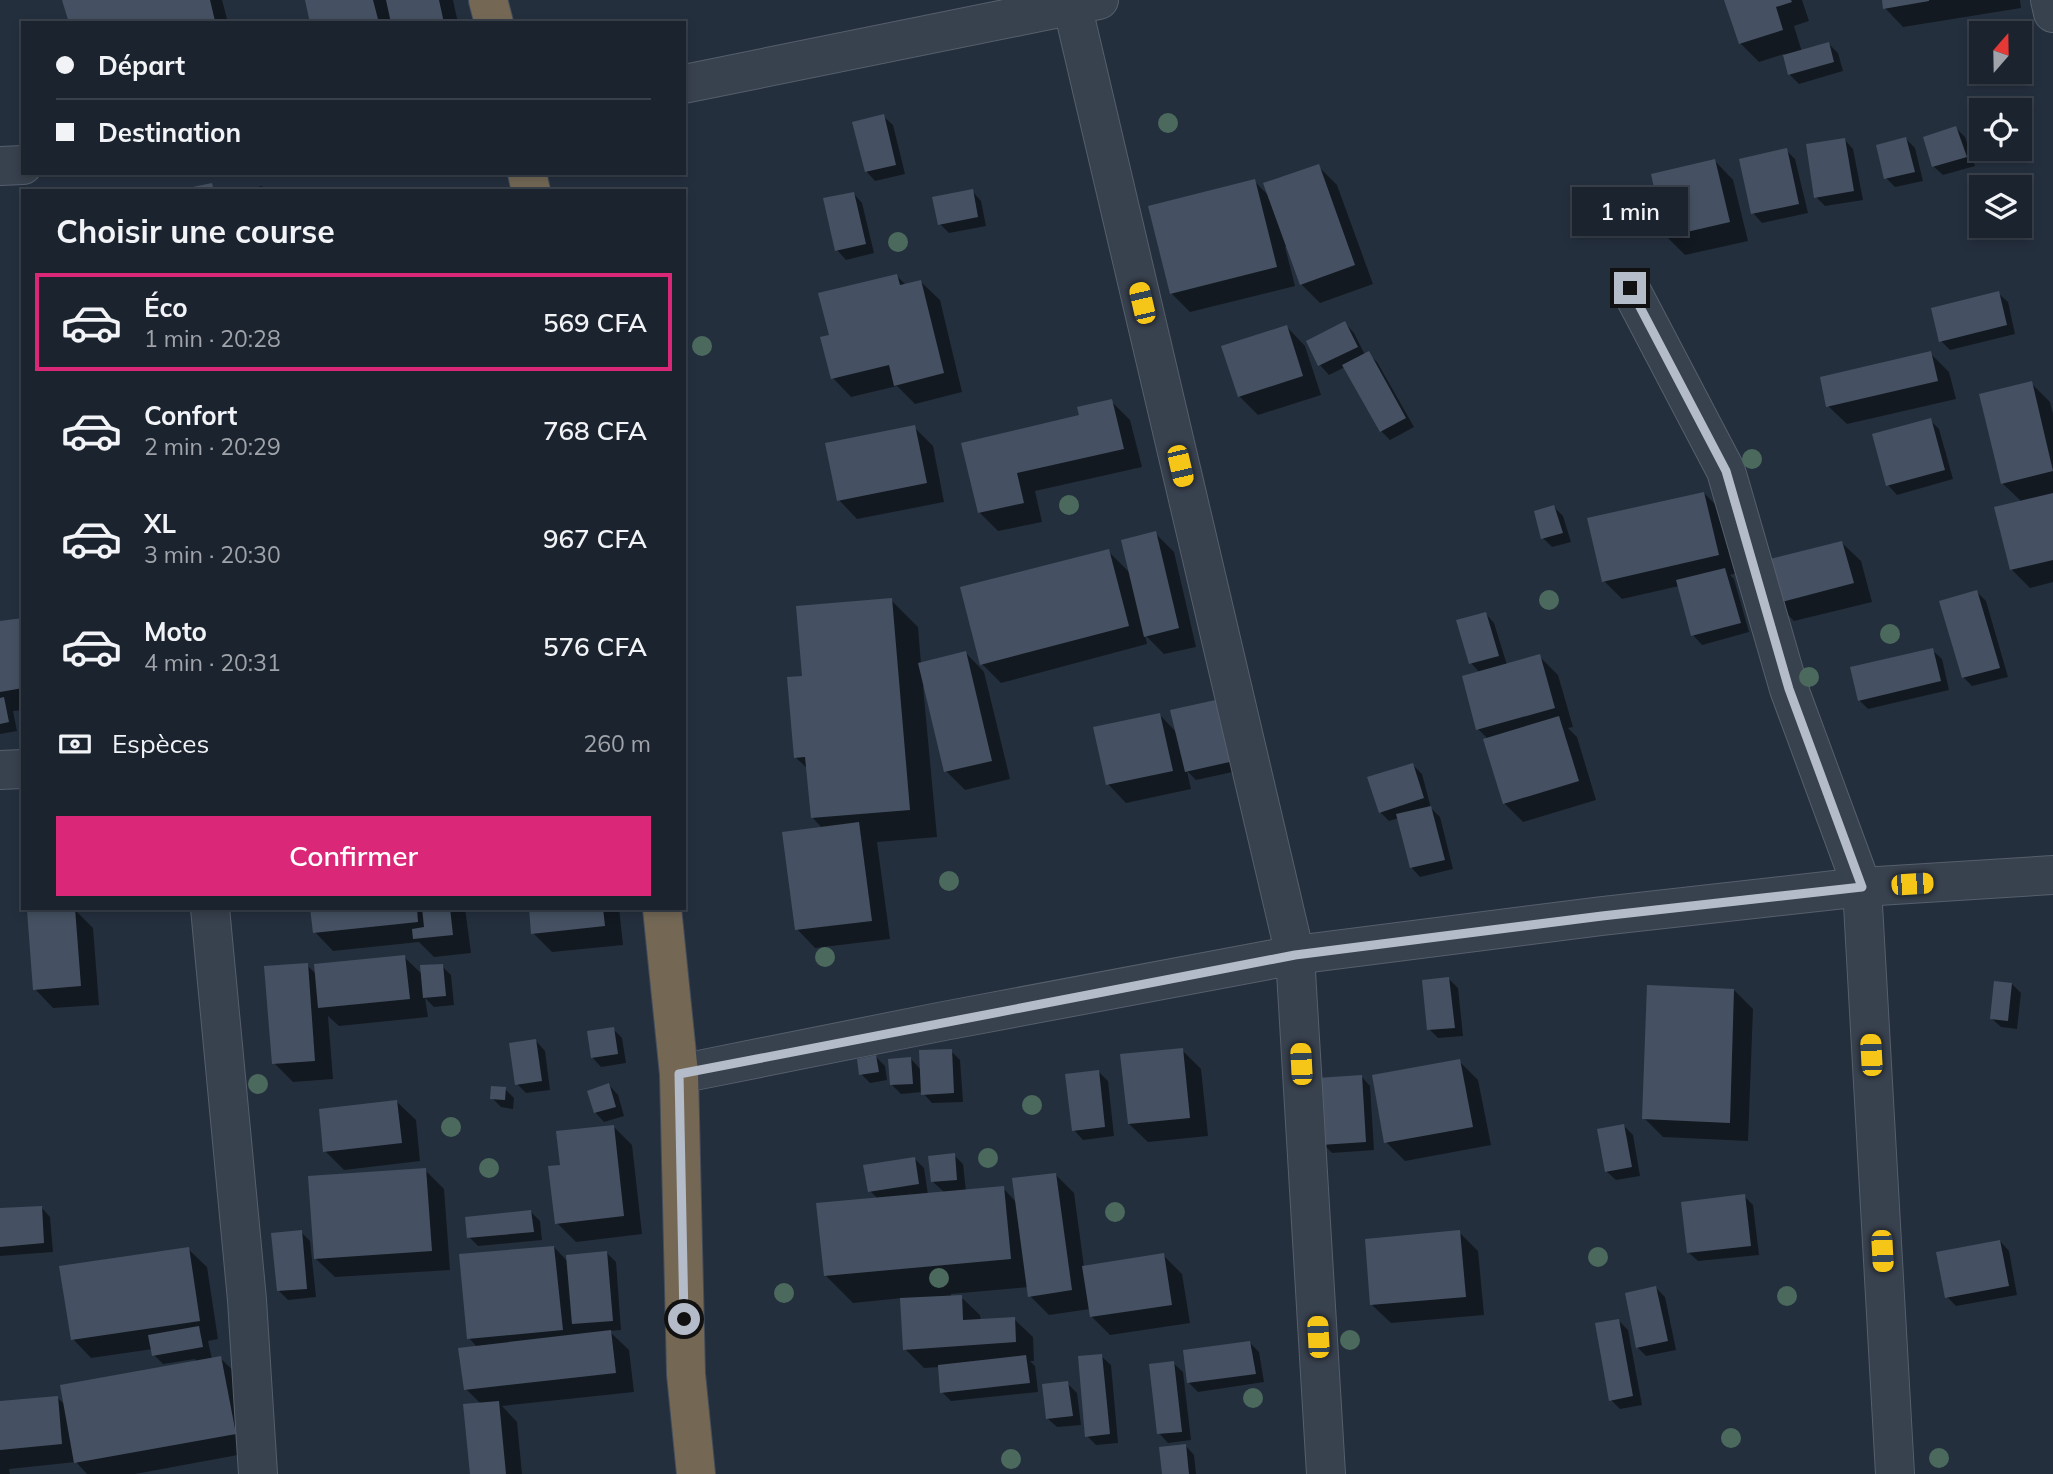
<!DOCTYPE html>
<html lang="fr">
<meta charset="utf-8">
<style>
:root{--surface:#1b232e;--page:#242b36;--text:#f1f3f6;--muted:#a0a4aa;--line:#39404a;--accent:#db2777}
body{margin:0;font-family:Mulish,sans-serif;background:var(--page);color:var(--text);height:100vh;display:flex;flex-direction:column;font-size:26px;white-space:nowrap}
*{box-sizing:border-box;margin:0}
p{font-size:23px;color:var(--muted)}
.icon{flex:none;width:38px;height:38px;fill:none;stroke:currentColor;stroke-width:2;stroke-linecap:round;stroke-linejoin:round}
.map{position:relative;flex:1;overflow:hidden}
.details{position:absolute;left:21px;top:189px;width:665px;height:721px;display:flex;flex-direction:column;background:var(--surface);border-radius:0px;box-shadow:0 4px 10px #0003,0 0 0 2px var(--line)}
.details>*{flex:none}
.guide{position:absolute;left:21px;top:21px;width:665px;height:154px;border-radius:0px;box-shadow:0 4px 10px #0003,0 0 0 2px var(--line);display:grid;align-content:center;height:154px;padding:0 35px;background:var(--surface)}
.needle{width:46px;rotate:20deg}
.tools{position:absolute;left:1969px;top:21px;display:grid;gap:14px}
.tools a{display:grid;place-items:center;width:63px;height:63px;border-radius:0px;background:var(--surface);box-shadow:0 4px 10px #0003,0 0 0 2px var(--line);font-size:35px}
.end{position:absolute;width:32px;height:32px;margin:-16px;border:9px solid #b4bcc9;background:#111;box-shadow:0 0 0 4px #111}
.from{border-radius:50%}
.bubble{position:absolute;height:49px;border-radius:0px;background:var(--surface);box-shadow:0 4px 10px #0003,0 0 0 2px var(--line);font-size:23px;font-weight:600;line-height:49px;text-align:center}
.car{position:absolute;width:21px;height:42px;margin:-21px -10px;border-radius:9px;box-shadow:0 0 5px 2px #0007;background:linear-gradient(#f5c518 24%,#345 0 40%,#f5c518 0 76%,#345 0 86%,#f5c518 0)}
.guide b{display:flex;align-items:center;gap:24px;height:66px;font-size:26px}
.guide b+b{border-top:2px solid var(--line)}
.guide i{width:18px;height:18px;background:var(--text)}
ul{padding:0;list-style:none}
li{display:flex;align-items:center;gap:21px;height:98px;margin:0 14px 10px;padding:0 21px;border:4px solid transparent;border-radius:0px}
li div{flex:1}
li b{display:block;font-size:26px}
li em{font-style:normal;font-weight:600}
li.active{border-color:var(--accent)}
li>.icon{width:63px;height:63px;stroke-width:1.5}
h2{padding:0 35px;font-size:32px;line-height:84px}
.pay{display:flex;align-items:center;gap:18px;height:77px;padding:0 35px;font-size:26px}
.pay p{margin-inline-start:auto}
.primary-button{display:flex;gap:14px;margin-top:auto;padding:14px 35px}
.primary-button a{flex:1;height:80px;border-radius:0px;background:var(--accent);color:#fff;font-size:28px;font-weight:600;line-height:80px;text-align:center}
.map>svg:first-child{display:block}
.shadow{fill:#0007}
.building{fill:#455162}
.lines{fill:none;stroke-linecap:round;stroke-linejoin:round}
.minor-casing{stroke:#565f6c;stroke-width:40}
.highway-casing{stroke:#434c59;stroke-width:40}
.minor{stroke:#38414e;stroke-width:38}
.highway{stroke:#746855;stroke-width:38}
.tree{fill:#4b6a5d}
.route{stroke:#b4bcc9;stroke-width:9}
</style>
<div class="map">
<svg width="2053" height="1474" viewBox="0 0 2053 1474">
<rect width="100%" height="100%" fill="#242f3e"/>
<g class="shadow">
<polygon points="64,0 222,0 228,23 71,23"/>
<polygon points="307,0 453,0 458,23 312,23"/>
<polygon points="1726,0 1802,0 1809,21 1794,26 1802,52 1829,44 1838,53 1843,71 1799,84 1790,75 1784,54 1759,62 1740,43"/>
<polygon points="1883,0 2020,0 2021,8 1903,27 1885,8"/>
<polygon points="883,116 893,125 905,174 875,181 866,171"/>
<polygon points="1956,128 1965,137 1975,166 1943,175 1933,166"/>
<polygon points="1844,139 1853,149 1863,200 1825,206 1816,197"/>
<polygon points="1906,139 1915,148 1923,181 1895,187 1886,178"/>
<polygon points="1786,150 1795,159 1808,213 1762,223 1753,213"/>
<polygon points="1715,161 1733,180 1748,241 1685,255 1666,236"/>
<polygon points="1318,166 1337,185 1373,284 1320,303 1301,284 1287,246 1285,247 1295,286 1190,312 1171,293 1254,181 1270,197"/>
<polygon points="262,186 266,191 243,191"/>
<polygon points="972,191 981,201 986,226 949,233 940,224"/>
<polygon points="853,193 862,203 874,253 846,260 837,250"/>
<polygon points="897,276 906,285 921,282 940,300 962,392 915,404 897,386 851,397 833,378 831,336"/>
<polygon points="1998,293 2008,302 2015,334 1950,350 1941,341"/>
<polygon points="1345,323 1354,333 1365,355 1368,353 1377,362 1414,427 1390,440 1381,431 1345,367 1329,375 1320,365 1308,341"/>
<polygon points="1287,327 1305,346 1321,395 1258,415 1239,396"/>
<polygon points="1930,353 1949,372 1956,399 1847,424 1828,406"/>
<polygon points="2031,383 2050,402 2053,414 2053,582 2030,588 2011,569 2022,502 2002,483"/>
<polygon points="1111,401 1130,420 1142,467 1035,491 1042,522 998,531 979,512 963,444 1081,417"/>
<polygon points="1930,420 1939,429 1953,479 1897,495 1888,485"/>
<polygon points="914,427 933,446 944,502 857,519 839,500"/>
<polygon points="1704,493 1723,512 1737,573 1730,575 1734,579 1749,632 1702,645 1693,635 1679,586 1622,599 1604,581"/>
<polygon points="1554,507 1563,516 1571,542 1552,547 1543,538"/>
<polygon points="1155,533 1174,552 1196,647 1164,654 1145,635 1147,644 1001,683 982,664 1108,551 1130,573"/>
<polygon points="1842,543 1861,561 1872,602 1794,621 1776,603"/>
<polygon points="1977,592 1986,601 2008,677 1972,686 1963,677"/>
<polygon points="891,600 918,627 921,664 966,653 984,672 1010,779 965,790 946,771 926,686 923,686 937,837 877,842 890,939 815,948 797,929 823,829 812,817 808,769 795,757 804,678"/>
<polygon points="1485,613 1494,623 1507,665 1539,656 1558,675 1573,727 1568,728 1577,737 1596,800 1523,822 1504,803 1488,739 1478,729 1480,673 1471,663"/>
<polygon points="23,619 23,710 13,711 17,731 0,734 0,623"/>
<polygon points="1932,650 1942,659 1949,690 1868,709 1859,700"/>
<polygon points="1172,711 1242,770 1196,780 1187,771 1191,789 1126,803 1108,784 1160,715 1177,733"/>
<polygon points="1413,765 1422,774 1431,808 1440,817 1453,869 1420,877 1411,867 1399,818 1389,821 1380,812"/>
<polygon points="312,908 465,908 471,953 434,957 419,942 333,951 315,932"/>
<polygon points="530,908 619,908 623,945 552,952 533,933"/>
<polygon points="74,909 93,928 99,1005 53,1008 35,989"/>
<polygon points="404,957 423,975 442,966 451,975 454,1005 434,1007 425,998 428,1017 339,1026 328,1016 333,1079 293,1082 274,1063 307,965 317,975"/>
<polygon points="1449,979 1458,988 1463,1036 1438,1038 1429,1029"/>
<polygon points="2012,984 2021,993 2017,1029 2001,1027 1991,1018"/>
<polygon points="1734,990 1753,1009 1748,1141 1663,1137 1644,1118"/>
<polygon points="613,1029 622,1038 626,1063 601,1067 592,1057"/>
<polygon points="536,1041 545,1051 550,1090 526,1093 517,1084"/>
<polygon points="1182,1050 1201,1069 1208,1136 1148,1142 1129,1124"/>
<polygon points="951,1051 960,1060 963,1102 932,1103 922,1092 901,1094 892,1085 911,1059 921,1070"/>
<polygon points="876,1057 885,1066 887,1080 870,1083 861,1074"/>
<polygon points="1459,1061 1478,1080 1491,1145 1405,1161 1386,1142"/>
<polygon points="1099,1072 1108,1081 1114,1136 1083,1140 1074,1130"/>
<polygon points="1361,1076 1370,1086 1374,1150 1332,1153 1323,1144"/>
<polygon points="609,1085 618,1095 624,1116 604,1122 595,1112"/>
<polygon points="505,1089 514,1098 513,1109 501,1107 492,1098"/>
<polygon points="397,1102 416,1120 420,1161 344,1170 325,1151"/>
<polygon points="613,1126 632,1145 642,1234 576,1242 557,1223 562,1166"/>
<polygon points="1624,1126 1633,1135 1640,1176 1616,1180 1606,1171"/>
<polygon points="954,1155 963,1164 966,1191 1003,1188 1017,1203 1055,1174 1074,1193 1084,1267 1163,1255 1182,1274 1190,1323 1110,1335 1091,1316 1090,1309 1049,1315 1030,1296 1029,1287 951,1294 951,1297 961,1297 980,1315 981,1321 1014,1319 1033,1337 1034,1361 1030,1361 1035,1366 1038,1392 951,1401 942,1392 939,1367 924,1368 905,1349 902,1298 853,1303 825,1275 878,1199 870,1191 915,1159 924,1168 928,1195 945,1193 932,1181"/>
<polygon points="425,1170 444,1189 450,1270 335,1277 316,1259"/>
<polygon points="1744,1196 1753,1205 1759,1255 1698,1261 1688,1252"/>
<polygon points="41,1207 50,1217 53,1252 0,1256 0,1210"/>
<polygon points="531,1212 540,1221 542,1240 478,1246 469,1237"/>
<polygon points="301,1232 310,1241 316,1297 288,1300 279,1291"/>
<polygon points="1459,1232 1478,1251 1484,1315 1391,1323 1372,1305"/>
<polygon points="2000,1241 2009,1251 2017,1295 1956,1306 1947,1297"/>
<polygon points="554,1247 569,1263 607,1253 616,1262 621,1330 609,1331 629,1350 634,1392 502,1406 517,1422 522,1474 471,1474 481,1404 466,1389 477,1347 469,1338"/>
<polygon points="188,1249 207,1267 218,1339 208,1341 212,1359 220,1358 239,1376 254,1452 135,1474 87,1474 76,1462 9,1469 10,1474 0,1474 0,1403 58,1398 65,1405 196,1362 195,1359 163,1364 154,1355 153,1349 91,1358 73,1339"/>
<polygon points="1656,1288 1665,1297 1676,1350 1646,1356 1637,1347"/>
<polygon points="1619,1321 1628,1330 1642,1405 1620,1409 1611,1400"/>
<polygon points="1250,1343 1259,1352 1264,1382 1198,1392 1189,1383"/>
<polygon points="1101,1356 1111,1365 1118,1443 1096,1445 1087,1436"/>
<polygon points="1173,1363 1183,1372 1191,1440 1168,1443 1159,1433"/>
<polygon points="1067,1383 1077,1393 1081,1425 1057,1427 1047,1418"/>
<polygon points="1185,1445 1194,1455 1196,1474 1164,1474"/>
</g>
<g class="building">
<polygon points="62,0 210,0 215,21 208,23 69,23"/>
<polygon points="305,0 373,0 379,23 310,23"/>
<polygon points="386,0 439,0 444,23 391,23"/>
<polygon points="1724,0 1791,0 1792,2 1776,7 1783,30 1739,44"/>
<polygon points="1882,0 1929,0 1929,1 1883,9"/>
<polygon points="1829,42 1834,62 1788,75 1783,55"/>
<polygon points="884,114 896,165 865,172 852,122"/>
<polygon points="1956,126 1967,157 1932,167 1923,137"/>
<polygon points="1906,137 1915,172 1884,179 1876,145"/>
<polygon points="1845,138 1854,191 1814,198 1806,144"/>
<polygon points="1787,148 1799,204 1751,214 1739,159"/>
<polygon points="1715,159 1730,222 1665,237 1651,174"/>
<polygon points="1319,164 1355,265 1300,285 1263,183"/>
<polygon points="1255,179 1277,267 1170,294 1148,206"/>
<polygon points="212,183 214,191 178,191 178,190"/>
<polygon points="973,189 978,217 938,225 932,197"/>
<polygon points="854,192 866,244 835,251 823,198"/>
<polygon points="897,274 900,285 921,280 944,373 894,386 889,365 831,379 820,337 829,335 818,293"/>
<polygon points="1999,291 2007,325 1939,342 1931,308"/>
<polygon points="1345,321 1358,347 1318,366 1306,341"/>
<polygon points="1287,325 1303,376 1238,397 1221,346"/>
<polygon points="1369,351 1406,418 1380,432 1342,365"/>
<polygon points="1931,351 1938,381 1826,407 1820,377"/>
<polygon points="2032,381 2053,471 2001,484 1979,394"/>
<polygon points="1112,399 1124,449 1017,473 1024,503 978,513 961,443 1079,415 1077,407"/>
<polygon points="1931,418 1945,470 1886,486 1872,434"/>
<polygon points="915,425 927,483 837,501 825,443"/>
<polygon points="1704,492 1719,555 1602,582 1587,518"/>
<polygon points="2053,493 2053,560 2010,570 1994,507"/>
<polygon points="1554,505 1563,533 1541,539 1534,511"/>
<polygon points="1156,531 1179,628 1144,637 1121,540"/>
<polygon points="1842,541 1854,583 1774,604 1762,561"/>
<polygon points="1109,549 1129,626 980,665 960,587"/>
<polygon points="1725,568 1741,623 1691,636 1676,580"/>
<polygon points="1977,590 2000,668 1962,678 1939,601"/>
<polygon points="892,598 910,810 811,818 805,757 794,758 787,677 802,676 796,606"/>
<polygon points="1486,612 1499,656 1469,664 1456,620"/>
<polygon points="23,618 23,688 0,692 0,621"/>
<polygon points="1933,648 1941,681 1858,701 1850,667"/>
<polygon points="966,651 992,761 944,772 918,663"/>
<polygon points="1540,654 1555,708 1476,730 1462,676"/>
<polygon points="4,697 9,722 0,724 0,698"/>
<polygon points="1220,699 1234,761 1185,772 1170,710"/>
<polygon points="1160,713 1173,771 1106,785 1093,727"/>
<polygon points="1559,716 1579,781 1503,804 1483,739"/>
<polygon points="1413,763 1424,798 1379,813 1367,777"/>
<polygon points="1431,806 1445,860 1410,868 1396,814"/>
<polygon points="859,822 872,921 795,930 782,832"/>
<polygon points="75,908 81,986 33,990 27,910"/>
<polygon points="310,908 417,908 418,922 313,933"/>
<polygon points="422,908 450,908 453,935 413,939 412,929 424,927"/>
<polygon points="529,908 603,908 605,926 531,934"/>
<polygon points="405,955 410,999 318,1008 314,964"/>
<polygon points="308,963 315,1061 272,1064 264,966"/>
<polygon points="443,964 446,996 423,998 420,965"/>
<polygon points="1449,977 1455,1028 1427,1030 1422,980"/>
<polygon points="1994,981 2012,983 2008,1021 1990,1019"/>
<polygon points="1647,985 1734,989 1730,1123 1642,1119"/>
<polygon points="614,1027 618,1054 591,1058 587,1031"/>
<polygon points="536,1039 542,1081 515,1085 509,1043"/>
<polygon points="1183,1048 1190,1118 1128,1124 1120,1054"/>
<polygon points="952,1049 954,1093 921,1095 919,1050"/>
<polygon points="876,1055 879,1072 859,1075 857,1059"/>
<polygon points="911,1057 913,1084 890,1085 888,1059"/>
<polygon points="1460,1059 1473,1127 1384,1143 1372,1075"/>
<polygon points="1099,1070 1105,1127 1072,1131 1065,1074"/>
<polygon points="1362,1075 1366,1142 1321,1145 1317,1078"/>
<polygon points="609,1083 616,1107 594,1113 587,1091"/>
<polygon points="491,1086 506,1087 505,1100 490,1099"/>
<polygon points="397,1100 402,1143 323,1152 319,1109"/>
<polygon points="1624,1124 1632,1167 1605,1172 1597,1129"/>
<polygon points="614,1125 624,1216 555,1224 548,1166 560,1165 556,1131"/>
<polygon points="955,1153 957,1180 931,1182 928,1156"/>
<polygon points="915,1157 919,1184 868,1192 863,1165"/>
<polygon points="426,1168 432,1251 314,1259 308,1176"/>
<polygon points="1056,1173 1072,1290 1028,1297 1012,1178"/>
<polygon points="1004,1186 1011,1259 824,1276 816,1203"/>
<polygon points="1745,1194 1751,1246 1687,1253 1681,1202"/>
<polygon points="42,1206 44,1243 0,1247 0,1208"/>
<polygon points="531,1210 534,1232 467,1238 465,1217"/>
<polygon points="302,1230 307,1289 277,1291 271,1233"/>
<polygon points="1460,1230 1466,1297 1370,1305 1365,1239"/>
<polygon points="2000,1240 2009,1286 1945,1298 1936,1252"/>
<polygon points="554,1246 563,1330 467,1339 459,1254"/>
<polygon points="189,1247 200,1321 71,1340 59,1266"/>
<polygon points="607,1251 613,1321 572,1324 566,1255"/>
<polygon points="1164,1253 1172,1305 1090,1317 1082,1266"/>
<polygon points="1656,1286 1668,1341 1636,1348 1625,1293"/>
<polygon points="962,1295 963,1320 1015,1317 1016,1342 903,1350 900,1298"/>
<polygon points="1619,1319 1633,1396 1609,1401 1595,1323"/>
<polygon points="199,1326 203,1347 152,1356 148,1335"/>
<polygon points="611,1330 616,1373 464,1390 458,1348"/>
<polygon points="1250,1341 1256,1374 1187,1383 1183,1350"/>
<polygon points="1102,1354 1110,1434 1085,1437 1078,1356"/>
<polygon points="1026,1355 1030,1383 940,1393 938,1365"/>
<polygon points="221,1356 236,1434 74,1463 60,1385"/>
<polygon points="1174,1361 1182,1432 1157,1434 1149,1364"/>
<polygon points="1068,1381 1073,1416 1046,1419 1042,1384"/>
<polygon points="58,1396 62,1444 0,1450 0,1401"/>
<polygon points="499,1401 506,1474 470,1474 463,1404"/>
<polygon points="1186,1444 1189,1474 1162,1474 1159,1447"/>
</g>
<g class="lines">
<g class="minor-casing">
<g id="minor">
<polyline points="1071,0 1295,955 1326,1474"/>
<polyline points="2050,0 2053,13"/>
<polyline points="684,84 1099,0"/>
<polyline points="0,166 23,165"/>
<polyline points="1630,288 1726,471 1789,689 1862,887 1895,1474"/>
<polyline points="0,770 23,769"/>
<polyline points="210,908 247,1300 258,1474"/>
<polyline points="679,1074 944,1021 1295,955 1602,916 1862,887 2053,875"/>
</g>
</g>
<g class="highway-casing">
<g id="highway">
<polyline points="488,0 494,23"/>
<polyline points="527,173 531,191"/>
<polyline points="662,908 679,1074 686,1374 696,1474"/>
</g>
</g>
<use href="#minor" class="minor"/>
<use href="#highway" class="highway"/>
</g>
<g class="tree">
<circle cx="1168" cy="123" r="10"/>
<circle cx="898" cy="242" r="10"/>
<circle cx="702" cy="346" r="10"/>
<circle cx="1752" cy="459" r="10"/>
<circle cx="1069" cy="505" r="10"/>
<circle cx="1549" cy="600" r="10"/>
<circle cx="1890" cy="634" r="10"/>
<circle cx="1809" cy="677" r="10"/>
<circle cx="949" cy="881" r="10"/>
<circle cx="825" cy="957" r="10"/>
<circle cx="258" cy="1084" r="10"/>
<circle cx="1032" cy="1105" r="10"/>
<circle cx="451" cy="1127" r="10"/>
<circle cx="988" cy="1158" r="10"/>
<circle cx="489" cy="1168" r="10"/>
<circle cx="1115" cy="1212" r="10"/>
<circle cx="1598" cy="1257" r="10"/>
<circle cx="939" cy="1278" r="10"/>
<circle cx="784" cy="1293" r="10"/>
<circle cx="1787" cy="1296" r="10"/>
<circle cx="1350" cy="1340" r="10"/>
<circle cx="1253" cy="1398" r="10"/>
<circle cx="1731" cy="1438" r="10"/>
<circle cx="1939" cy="1458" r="10"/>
<circle cx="1011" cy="1459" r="10"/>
</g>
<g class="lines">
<polyline class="route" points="684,1319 679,1074 1295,955 1602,916 1862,887 1789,689 1726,471 1630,288"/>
</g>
</svg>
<div class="tools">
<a><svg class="needle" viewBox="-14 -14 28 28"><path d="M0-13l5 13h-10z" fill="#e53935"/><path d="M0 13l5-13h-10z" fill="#a0a4aa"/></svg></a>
<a><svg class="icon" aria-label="locate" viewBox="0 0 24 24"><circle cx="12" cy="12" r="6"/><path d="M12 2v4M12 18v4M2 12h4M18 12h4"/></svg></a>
<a><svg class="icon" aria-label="layers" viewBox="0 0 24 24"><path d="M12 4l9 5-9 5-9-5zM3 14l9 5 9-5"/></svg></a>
</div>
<i class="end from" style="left:684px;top:1319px"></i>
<i class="end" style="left:1630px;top:288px"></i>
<div class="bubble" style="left:1572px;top:187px;width:116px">1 min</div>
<i class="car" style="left:1142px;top:303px;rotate:347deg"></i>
<i class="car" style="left:1180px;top:466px;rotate:167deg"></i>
<i class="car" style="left:1912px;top:884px;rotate:86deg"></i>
<i class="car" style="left:1871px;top:1055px;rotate:357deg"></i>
<i class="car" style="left:1301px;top:1064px;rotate:357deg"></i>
<i class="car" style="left:1882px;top:1251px;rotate:177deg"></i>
<i class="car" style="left:1318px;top:1337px;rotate:357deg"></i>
<div class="guide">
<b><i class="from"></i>Départ</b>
<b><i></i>Destination</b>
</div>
<section class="details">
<h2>Choisir une course</h2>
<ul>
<li class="active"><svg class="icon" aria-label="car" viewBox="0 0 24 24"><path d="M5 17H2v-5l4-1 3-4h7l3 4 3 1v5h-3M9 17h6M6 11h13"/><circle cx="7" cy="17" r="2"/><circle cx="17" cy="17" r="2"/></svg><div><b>Éco</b><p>1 min · 20:28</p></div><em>569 CFA</em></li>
<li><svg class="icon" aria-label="car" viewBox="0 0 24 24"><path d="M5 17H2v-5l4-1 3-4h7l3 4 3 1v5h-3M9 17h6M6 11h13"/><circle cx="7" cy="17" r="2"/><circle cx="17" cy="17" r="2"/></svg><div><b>Confort</b><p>2 min · 20:29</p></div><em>768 CFA</em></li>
<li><svg class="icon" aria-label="car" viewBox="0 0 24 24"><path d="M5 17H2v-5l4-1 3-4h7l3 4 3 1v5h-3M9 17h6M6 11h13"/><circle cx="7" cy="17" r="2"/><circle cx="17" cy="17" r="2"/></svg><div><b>XL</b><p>3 min · 20:30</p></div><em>967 CFA</em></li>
<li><svg class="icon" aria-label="car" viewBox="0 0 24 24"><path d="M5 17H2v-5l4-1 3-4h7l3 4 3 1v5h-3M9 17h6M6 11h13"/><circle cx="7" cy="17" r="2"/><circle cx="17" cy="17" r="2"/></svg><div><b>Moto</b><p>4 min · 20:31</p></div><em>576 CFA</em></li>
</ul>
<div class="pay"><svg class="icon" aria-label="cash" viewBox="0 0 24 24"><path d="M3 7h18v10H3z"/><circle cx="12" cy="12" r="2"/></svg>Espèces<p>260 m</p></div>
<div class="primary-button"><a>Confirmer</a></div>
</section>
</div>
